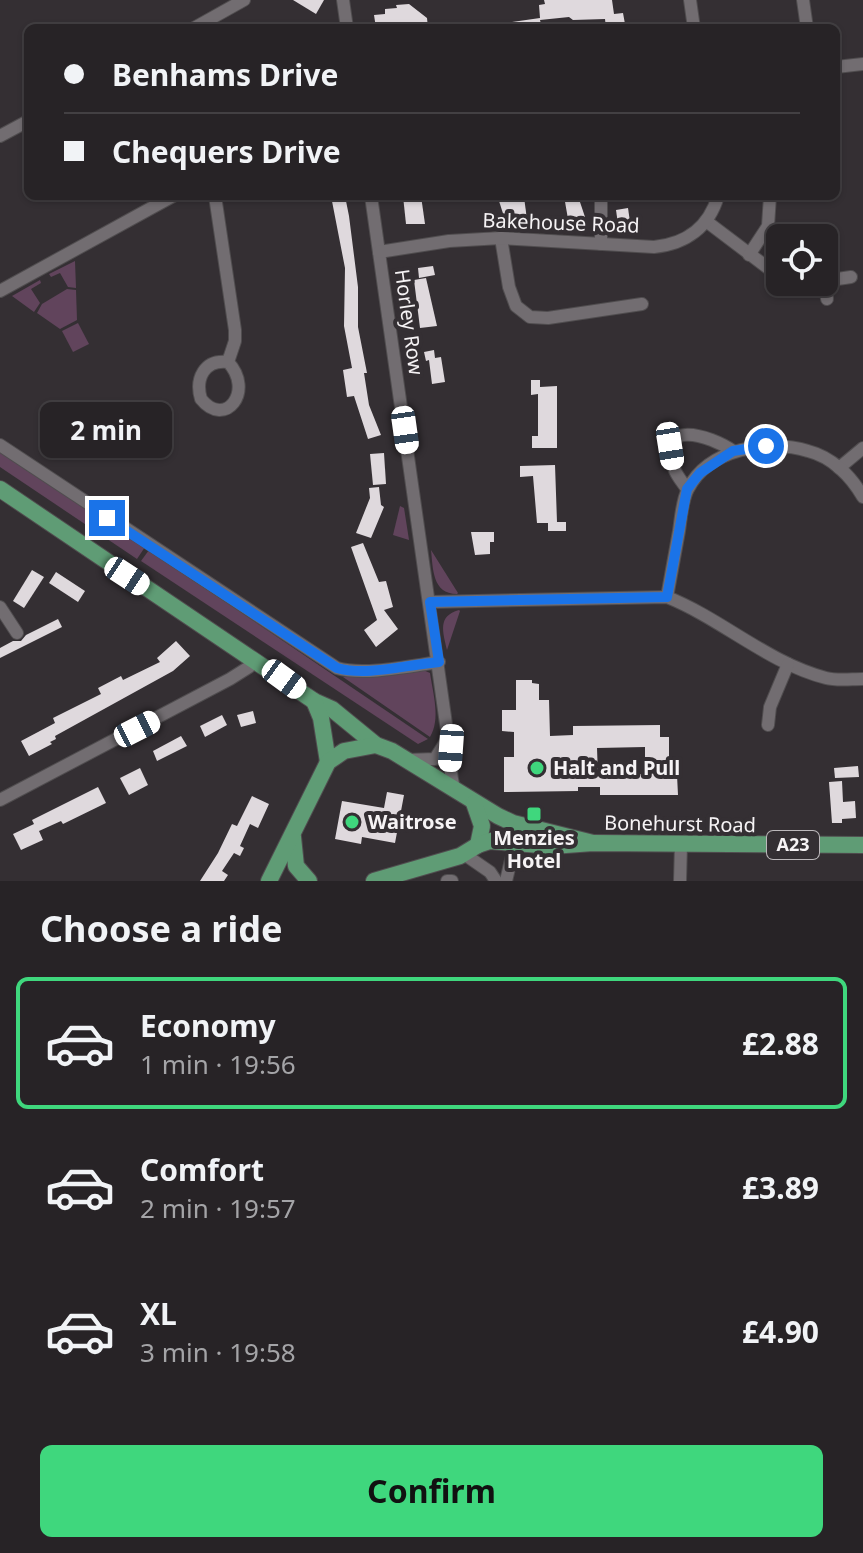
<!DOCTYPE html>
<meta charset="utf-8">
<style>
:root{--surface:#272326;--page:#332f32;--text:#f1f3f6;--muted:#a4a4a7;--line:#434043;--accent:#3fd77d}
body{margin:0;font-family:"Noto Sans",sans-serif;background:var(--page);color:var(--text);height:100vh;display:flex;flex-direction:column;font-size:30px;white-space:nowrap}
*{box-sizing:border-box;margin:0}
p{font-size:26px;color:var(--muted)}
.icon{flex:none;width:44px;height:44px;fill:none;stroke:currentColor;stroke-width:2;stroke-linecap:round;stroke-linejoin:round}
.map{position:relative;height:881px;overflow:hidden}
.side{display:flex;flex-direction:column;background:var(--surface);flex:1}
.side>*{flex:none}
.banner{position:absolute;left:24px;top:24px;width:816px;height:176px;border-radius:12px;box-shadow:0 2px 6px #0004,0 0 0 2px var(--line);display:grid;align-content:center;height:176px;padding:0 40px;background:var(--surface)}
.buttons{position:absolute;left:766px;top:224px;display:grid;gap:16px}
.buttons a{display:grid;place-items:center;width:72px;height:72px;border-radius:12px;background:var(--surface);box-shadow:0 2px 6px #0004,0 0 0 2px var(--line);font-size:40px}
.end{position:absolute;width:36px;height:36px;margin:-18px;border:10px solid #1a73e8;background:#fff;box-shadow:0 0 0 4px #fff}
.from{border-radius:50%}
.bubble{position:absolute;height:56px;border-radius:12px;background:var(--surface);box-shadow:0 2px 6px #0004,0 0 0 2px var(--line);font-size:26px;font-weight:700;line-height:56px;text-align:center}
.car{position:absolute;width:24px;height:48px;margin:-24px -12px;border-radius:10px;box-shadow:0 0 6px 2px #0007;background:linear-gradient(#fff 24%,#345 0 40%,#fff 0 76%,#345 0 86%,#fff 0)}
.banner b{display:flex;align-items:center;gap:28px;height:76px;font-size:30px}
.banner b+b{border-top:2px solid var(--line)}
.banner i{width:20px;height:20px;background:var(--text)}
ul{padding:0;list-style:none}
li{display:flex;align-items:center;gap:24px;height:132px;margin:0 16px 12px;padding:0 24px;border:4px solid transparent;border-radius:12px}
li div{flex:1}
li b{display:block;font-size:30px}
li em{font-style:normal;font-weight:700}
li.active{border-color:var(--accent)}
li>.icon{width:72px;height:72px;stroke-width:1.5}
h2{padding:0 40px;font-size:36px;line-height:96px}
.cta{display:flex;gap:16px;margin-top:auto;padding:16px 40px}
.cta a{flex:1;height:92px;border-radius:12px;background:var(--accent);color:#111;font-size:32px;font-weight:700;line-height:92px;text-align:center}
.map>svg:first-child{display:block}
.green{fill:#61445c}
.building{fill:#dfd9dd;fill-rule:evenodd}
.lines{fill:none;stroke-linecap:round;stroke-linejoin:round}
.minor-casing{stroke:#504d4f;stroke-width:14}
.major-casing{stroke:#504d4f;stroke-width:18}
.minor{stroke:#726d71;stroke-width:12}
.major{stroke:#5f9c75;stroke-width:16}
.route{stroke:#1a73e8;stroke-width:10}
.poi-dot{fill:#3fd77d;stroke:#342f33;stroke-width:3}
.labels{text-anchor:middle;stroke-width:8;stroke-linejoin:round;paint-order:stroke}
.shield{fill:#342f33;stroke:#bcb8bb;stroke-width:2}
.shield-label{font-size:18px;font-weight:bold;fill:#f6f3f5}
.street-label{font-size:20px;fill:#f6f3f5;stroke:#342f33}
.poi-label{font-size:20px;font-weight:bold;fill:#f6f3f5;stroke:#342f33;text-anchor:start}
</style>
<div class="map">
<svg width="863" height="881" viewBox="0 0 863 881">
<rect width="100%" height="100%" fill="#342f33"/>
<g class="green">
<polygon points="75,261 76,288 68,287 60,273 51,277 49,274"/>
<polygon points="40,280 41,283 31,289 40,303 34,312 12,296"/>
<polygon points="67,289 76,290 77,320 60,329 37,313 42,304"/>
<polygon points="78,323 89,344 73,352 62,331"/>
<polygon points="0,450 145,547 137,559 0,467"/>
<polygon points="400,506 404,508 409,540 393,535"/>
<polygon points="149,550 428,739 418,744 141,561"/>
<path d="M431,550L458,593L457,594C432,594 433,568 431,550Z"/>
<path d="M459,610L460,611L447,650C443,632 437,616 459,610Z"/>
<path d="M421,669L430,673C433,694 441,719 430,737L343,677Z"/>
</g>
<g class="building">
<polygon points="293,0 324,0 316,14"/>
<polygon points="544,0 612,0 614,14 623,13 625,24 618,25 619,28 606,28 605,19 573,20 569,17 540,20 542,28 513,28 512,22 540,18 539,5 545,4"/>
<polygon points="409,4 427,18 428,28 376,28 374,15 385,14 385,9 397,8 396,5"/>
<polygon points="331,196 345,196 349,216 358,287 358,327 367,373 364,373 369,405 381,435 368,439 354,396 347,397 343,370 352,368 344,326 345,268"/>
<polygon points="403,196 421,196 425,224 406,224"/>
<polygon points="564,196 578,196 585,217 581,217 583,229 573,231 571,219 568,219"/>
<polygon points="524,197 528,227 508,229 499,201"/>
<polygon points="628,208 631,229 619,231 616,210"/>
<polygon points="433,266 435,275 419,278 418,268"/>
<polygon points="426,278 437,326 420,328 414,280"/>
<polygon points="434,350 435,358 441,357 445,382 432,384 429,360 426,361 424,352"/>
<polygon points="531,380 540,380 540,387 557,386 557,448 532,448 532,436 538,436 538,394 531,395"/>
<polygon points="384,453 386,484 373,485 370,454"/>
<polygon points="555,465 557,522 566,522 566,531 548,531 548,523 537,523 533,476 520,477 520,466"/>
<polygon points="379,487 381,505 384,507 371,538 356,533 370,498 369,488"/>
<polygon points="471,532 494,532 494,542 490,542 490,554 475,555"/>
<polygon points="363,543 379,582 386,581 393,607 384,610 398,629 376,647 364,630 377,620 351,547"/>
<polygon points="32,570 44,577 24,608 13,601"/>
<polygon points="56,572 85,591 78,602 49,583"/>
<polygon points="58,619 62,627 0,658 0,648 13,641 21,641 26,635"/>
<polygon points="176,641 190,656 173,671 55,736 56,739 50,742 52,744 29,756 21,741 55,723 53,718 101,694 98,688 121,676 123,680 160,662 157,658"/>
<path d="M516,680H532V683L539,684V700H549L550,736L573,735V726L660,725V737H669V775H677L678,795H600V787H578V791L504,792V757H514V732L502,731V710H516ZM645,747V774L598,775L597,748Z"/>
<polygon points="253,711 256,723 241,727 237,715"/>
<polygon points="222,715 227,725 205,737 200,726"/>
<polygon points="181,736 187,746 157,761 153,751"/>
<polygon points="858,766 859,777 835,778 834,768"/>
<polygon points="140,768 148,785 129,795 120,778"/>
<polygon points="842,781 843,802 855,801 856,818 842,819 842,823 832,823 829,782"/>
<polygon points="98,787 106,803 63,824 61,821 39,831 43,840 21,850 13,834 34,824 32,820"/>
<polygon points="387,792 404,795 395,843 362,837 361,844 335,839 342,801 384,808"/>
<polygon points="252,796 269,804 258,828 250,824 240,846 244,848 240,856 234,853 222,871 228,875 224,881 200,881 218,853 232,824 237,826"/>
</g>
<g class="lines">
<g class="minor-casing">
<g id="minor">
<polyline points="343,0 347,28"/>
<polyline points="690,0 694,28"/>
<polyline points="803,0 807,28"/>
<polyline points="194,28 244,0"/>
<polyline points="836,67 863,64"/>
<polyline points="0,136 28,121"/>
<path d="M215,196L235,330V341L228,362C255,391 225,429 201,399C195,379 204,359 228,362"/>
<path d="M371,196L448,738C454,755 447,772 455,790"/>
<polyline points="601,196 601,244"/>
<polyline points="706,221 780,277"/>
<polyline points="501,238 509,287 516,306 530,317 548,318 642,304"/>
<path d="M379,252L449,241L501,238L654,247C686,244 709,227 718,196"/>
<polyline points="749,255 768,226 770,196"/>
<polyline points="824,281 851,277"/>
<polyline points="825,281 827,299"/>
<polyline points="795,282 812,282"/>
<polyline points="0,291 173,196"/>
<path d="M0,445L337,668C364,676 410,666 439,662"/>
<polyline points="839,468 863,448"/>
<path d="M687,489C683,483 676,475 674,468C655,418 710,435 733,451"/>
<path d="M667,597C671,575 675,553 679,531C681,518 682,500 688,489C709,448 768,439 808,451C832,457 851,476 863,497"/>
<path d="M430,602L667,597C722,619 768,663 826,678C837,681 851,679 863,679"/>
<polyline points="0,607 17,633"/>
<polyline points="768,725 770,707 788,664"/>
<polyline points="407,760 435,759 448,738"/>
<polyline points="0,800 230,679 249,667 254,659"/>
<polyline points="464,854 490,872 496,881"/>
<polyline points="447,881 452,881"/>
<polyline points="506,881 517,835 513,823"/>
<polyline points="680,881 681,844"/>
</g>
</g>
<g class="major-casing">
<g id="major">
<polyline points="0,489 314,701 332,709 376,745 392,751 498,816 513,823 593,843"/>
<polyline points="314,701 321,718 328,762"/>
<polyline points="474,803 482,826 478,845"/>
<polyline points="293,837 296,866 309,881"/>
<polyline points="269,881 328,762 344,751 376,745"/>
<polyline points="374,881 460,856 478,845 490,841 552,846 593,843 863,845"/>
</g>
</g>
<use href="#minor" class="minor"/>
<use href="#major" class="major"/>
</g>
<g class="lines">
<path class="route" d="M107,518L337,668C366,676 401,666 431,663L439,662L430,602L667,597L687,489L700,473L733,451L766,446"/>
</g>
<g class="poi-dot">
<circle cx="537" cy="768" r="8"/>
<rect x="526" y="806" width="16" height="16" rx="4"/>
<circle cx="352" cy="822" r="8"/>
</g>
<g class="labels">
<rect class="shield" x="767" y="831" width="52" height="28" rx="6"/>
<g class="shield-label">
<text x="793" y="851">A23</text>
</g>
<g class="street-label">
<text transform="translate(561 223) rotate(2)" y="7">Bakehouse Road</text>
<text transform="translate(409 322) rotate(82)" y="7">Horley Row</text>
<text transform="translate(680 824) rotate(1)" y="7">Bonehurst Road</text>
</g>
<g class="poi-label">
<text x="553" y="775">Halt and Pull</text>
<text x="368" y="829">Waitrose</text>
<text x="534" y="845" text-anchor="middle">Menzies<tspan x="534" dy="23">Hotel</tspan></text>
</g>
</g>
</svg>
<div class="buttons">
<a><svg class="icon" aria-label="locate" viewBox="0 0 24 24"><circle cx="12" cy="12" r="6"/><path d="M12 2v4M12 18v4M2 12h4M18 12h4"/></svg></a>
</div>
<i class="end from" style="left:766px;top:446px"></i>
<i class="end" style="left:107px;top:518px"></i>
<div class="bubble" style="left:40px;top:402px;width:132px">2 min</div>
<i class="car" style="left:405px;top:430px;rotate:172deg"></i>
<i class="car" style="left:670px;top:446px;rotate:171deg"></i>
<i class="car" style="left:127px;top:576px;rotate:123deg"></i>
<i class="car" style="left:284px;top:679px;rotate:126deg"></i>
<i class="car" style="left:137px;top:729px;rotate:63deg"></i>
<i class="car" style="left:451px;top:748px;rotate:184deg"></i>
<div class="banner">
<b><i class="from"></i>Benhams Drive</b>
<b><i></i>Chequers Drive</b>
</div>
</div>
<section class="side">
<h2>Choose a ride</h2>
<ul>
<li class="active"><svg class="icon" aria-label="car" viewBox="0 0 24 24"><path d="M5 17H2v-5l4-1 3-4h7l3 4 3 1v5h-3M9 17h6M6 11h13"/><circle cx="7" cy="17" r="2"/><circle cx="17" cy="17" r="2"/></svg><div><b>Economy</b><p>1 min · 19:56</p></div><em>£2.88</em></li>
<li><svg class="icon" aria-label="car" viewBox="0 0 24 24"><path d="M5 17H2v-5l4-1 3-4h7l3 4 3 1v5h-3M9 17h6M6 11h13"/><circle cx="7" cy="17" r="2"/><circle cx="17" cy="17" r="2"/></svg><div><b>Comfort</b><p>2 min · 19:57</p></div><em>£3.89</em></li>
<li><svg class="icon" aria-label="car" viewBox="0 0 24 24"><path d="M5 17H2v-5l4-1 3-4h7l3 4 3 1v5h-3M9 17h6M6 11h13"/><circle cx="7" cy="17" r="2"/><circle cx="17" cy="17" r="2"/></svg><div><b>XL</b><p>3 min · 19:58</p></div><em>£4.90</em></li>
</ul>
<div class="cta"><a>Confirm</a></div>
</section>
